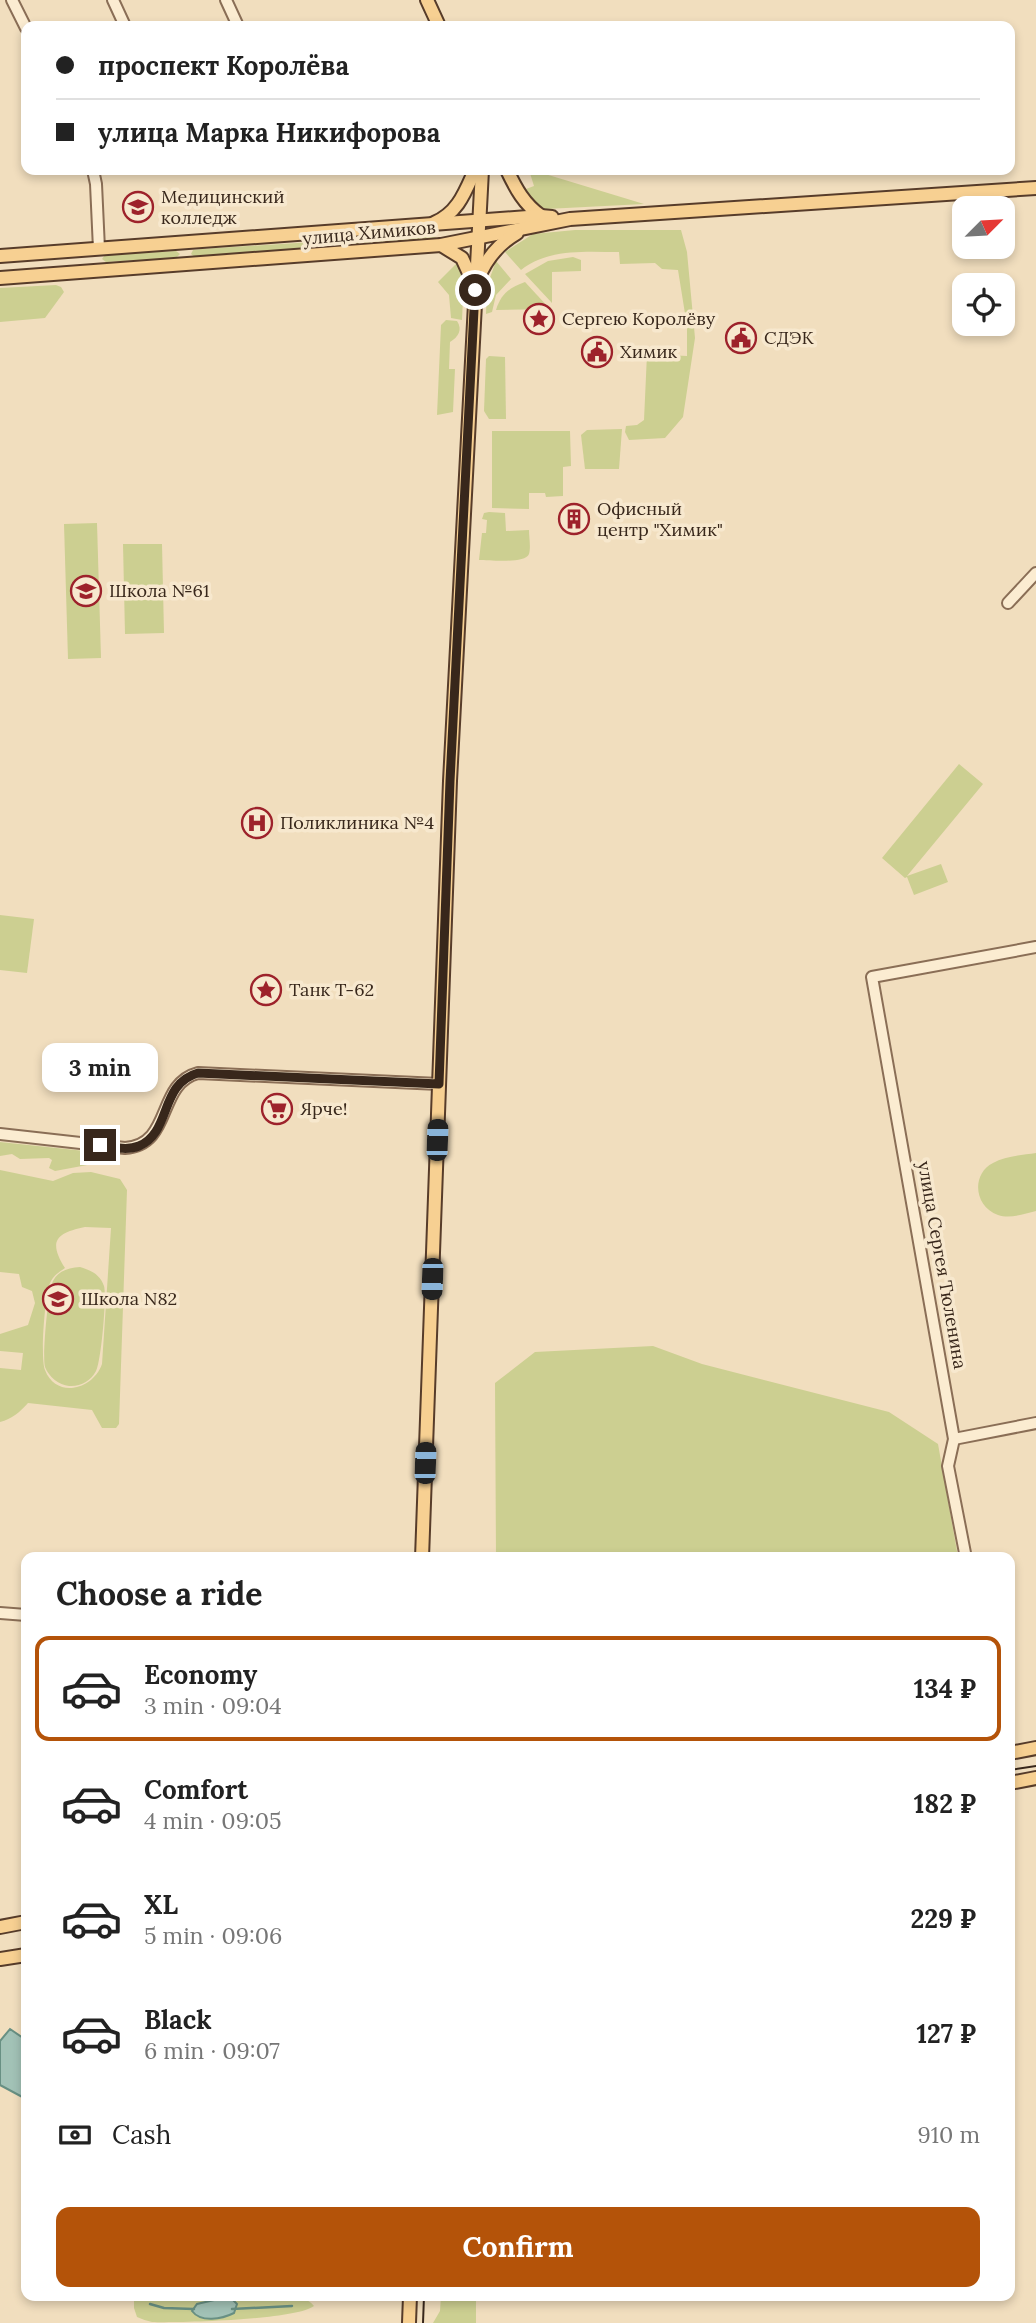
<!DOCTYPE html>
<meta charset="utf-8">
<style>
:root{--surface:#fff;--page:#f6f6f6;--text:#222;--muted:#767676;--line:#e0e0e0;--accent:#b45309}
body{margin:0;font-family:Lora,serif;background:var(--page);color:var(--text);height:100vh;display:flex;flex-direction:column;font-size:26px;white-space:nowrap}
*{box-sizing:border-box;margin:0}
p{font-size:23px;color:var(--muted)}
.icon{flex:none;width:38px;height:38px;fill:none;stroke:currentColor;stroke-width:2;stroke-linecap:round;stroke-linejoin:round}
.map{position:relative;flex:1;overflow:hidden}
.drawer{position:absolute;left:21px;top:1552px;width:994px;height:749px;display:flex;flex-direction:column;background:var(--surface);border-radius:14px;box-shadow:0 4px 10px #0003}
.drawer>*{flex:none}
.guide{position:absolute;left:21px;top:21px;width:994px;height:154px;border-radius:14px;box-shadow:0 4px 10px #0003;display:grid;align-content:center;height:154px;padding:0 35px;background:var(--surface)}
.needle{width:46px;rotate:66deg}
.tools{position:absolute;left:952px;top:196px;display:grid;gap:14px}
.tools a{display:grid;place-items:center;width:63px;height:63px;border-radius:14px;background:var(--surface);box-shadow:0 4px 10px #0003;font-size:35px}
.end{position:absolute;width:32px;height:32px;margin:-16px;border:9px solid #38271b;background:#fff;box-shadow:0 0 0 4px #fff}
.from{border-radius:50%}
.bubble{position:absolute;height:49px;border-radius:14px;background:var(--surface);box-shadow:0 4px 10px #0003;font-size:23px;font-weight:700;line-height:49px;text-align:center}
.car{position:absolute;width:21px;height:42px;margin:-21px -10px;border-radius:9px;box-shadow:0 0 5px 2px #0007;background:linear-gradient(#222 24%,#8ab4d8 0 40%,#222 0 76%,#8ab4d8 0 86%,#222 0)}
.guide b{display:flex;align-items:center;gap:24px;height:66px;font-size:26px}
.guide b+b{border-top:2px solid var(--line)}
.guide i{width:18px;height:18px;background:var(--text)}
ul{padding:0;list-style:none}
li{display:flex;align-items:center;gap:21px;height:105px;margin:0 14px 10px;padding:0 21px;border:4px solid transparent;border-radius:14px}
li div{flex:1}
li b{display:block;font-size:26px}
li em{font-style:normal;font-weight:700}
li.current{border-color:var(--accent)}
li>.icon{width:63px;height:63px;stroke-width:1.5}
h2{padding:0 35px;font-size:32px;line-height:84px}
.pay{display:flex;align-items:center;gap:18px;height:77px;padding:0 35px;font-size:26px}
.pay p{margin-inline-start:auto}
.button{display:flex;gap:14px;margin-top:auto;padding:14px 35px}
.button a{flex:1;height:80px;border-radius:14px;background:var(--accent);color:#fff;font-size:28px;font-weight:700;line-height:80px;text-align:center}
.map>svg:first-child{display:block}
.green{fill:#cccf91;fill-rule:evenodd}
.water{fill:#a2c2b6;stroke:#689083;stroke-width:2}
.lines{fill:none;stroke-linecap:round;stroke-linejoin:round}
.stream{stroke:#689083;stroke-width:2.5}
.minor-casing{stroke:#8a6e56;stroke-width:14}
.major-casing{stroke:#573c2a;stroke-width:16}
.minor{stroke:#fbecd1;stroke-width:10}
.major{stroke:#f7d092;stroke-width:12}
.tram{stroke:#38271b;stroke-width:2}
.route{stroke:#38271b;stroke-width:9}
.labels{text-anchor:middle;stroke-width:7;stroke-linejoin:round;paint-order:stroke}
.poi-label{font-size:18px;fill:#38271b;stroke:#f7e8ce;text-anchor:start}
.street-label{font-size:18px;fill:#38271b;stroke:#f7e8ce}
</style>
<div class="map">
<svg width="1036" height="2323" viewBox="0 0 1036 2323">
<rect width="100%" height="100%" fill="#f1debe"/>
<g class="green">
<path d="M529,170H532L644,204L546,209C535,205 531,200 526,189L534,186Z"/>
<path d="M575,230H681L687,252L695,338L683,417L665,438L629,440L625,432L626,426L637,425L644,420L647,354L687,356V326L678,270L662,269L655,263L620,264L619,252C586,252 549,248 521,270L505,252L533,234Z"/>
<polygon points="421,235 436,237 435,239 195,257 191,254 193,250 201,249"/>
<polygon points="176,251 180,254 176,258 106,262 102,259 105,255"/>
<polygon points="573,257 581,260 581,271 552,272 552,303 525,274 548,261"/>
<polygon points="496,261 511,279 496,295 492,312 486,314 487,286"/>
<polygon points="457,263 464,275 462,320 451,318 449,295 438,282"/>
<path d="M525,282L549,308L547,309L496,310C501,294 509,288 525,282Z"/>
<polygon points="56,285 61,287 64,292 45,318 0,322 0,288"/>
<path d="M446,320L457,321C463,330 458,337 450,342L449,369H455L453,412L437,415L441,325Z"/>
<polygon points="489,356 505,357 506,419 489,419 484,411 486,359"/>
<polygon points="622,429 619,469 585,469 581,435 587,430"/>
<polygon points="492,431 570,431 571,466 563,467 563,496 546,497 545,493 529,493 529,509 492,508"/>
<path d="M489,512L505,513L506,531L529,530C529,537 531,547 529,554C525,564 490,560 479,560L482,533H486L487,520L482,519L484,513Z"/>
<polygon points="97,523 101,658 68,659 64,524"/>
<polygon points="123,544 162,544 164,633 125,634"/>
<polygon points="959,764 983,784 907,876 941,864 948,882 914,895 907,877 905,878 882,858"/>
<polygon points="0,915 34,919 27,973 0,970"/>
<polygon points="0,1142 94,1152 99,1156 98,1163 55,1171 49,1168 52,1160 49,1158 20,1159 12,1154 0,1156"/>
<path d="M1036,1153V1211C1024,1214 1010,1219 998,1215C974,1207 971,1174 993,1163C1005,1156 1022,1155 1036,1153Z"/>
<path d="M0,1170L53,1181L73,1173L91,1172L120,1179L127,1190L119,1424L116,1428H102L92,1410L28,1403C20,1412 12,1419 0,1422V1368L21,1370L23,1353L0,1351V1334L28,1325L35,1303L32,1291L22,1287L19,1274L0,1272ZM85,1227L111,1228L102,1364C93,1390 56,1399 45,1370C40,1357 45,1296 50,1283C53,1276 59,1272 65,1268C48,1241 56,1233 85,1227Z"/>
<path d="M80,1267C90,1270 100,1274 104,1286C107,1296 101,1362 96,1371C91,1381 80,1387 69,1386C59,1385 49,1377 45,1367C42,1357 48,1291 53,1281C58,1271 68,1268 80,1267Z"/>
<polygon points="653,1346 702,1364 889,1412 938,1444 958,1557 496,1557 495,1383 535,1352"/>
<path d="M274,2296C287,2296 305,2294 314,2306C296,2320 179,2323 152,2322C147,2321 142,2319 137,2317L134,2308V2300Z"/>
<polygon points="441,2296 476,2296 476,2323 433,2323 440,2311"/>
</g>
<g class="water">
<polygon points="10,2029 26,2040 26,2099 0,2085 0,2041"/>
<path d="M223,2298L233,2300L237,2304L234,2313C222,2319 201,2323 192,2311L197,2304Z"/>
</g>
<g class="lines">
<g class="stream">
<polyline points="150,2304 164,2308 194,2309"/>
<polyline points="232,2309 292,2306"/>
</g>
<g class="minor-casing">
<g id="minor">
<polyline points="12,0 26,28"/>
<polyline points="113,0 125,26"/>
<polyline points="226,0 238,26"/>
<polyline points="93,170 96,184 99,249"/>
<polyline points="1008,603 1036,573"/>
<path d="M0,1134L125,1148C173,1145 156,1084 198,1073L439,1084"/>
<polyline points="954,1439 1036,1423"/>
<polyline points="966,1558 948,1466 954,1439 872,977 1036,947"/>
<polyline points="0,1613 26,1615"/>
</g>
</g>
<g class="major-casing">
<g id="major">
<polyline points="427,0 439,26"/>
<path d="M507,170C516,189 524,204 541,216"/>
<path d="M434,223C458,213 465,192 475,170"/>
<polyline points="441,245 462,258 473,282"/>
<polyline points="0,256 541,216 552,217"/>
<polyline points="0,278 441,245 570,219 1036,188"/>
<path d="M478,279C486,259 498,244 517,233"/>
<polyline points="422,1558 450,781 482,170"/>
<polyline points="1010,1753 1036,1748"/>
<polyline points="1010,1783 1036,1778"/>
<polyline points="0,1927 26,1922"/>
<polyline points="0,1959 26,1955"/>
<polyline points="409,2323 410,2296"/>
</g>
</g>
<use href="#minor" class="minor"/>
<use href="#major" class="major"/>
<g class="tram">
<polyline points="1010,1770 1036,1766"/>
<polyline points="423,2323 424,2296"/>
</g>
</g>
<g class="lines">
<path class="route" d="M100,1145C112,1147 127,1151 139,1146C172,1132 159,1084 198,1073L439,1084L450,781L475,290"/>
</g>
<defs>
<g id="university-ring" transform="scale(1.575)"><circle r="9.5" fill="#f7e8ce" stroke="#9d222b" stroke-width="1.5"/><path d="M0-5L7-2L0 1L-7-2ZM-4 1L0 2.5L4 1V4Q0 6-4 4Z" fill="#9d222b"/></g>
<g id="sight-ring" transform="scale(1.575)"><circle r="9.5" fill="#f7e8ce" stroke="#9d222b" stroke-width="1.5"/><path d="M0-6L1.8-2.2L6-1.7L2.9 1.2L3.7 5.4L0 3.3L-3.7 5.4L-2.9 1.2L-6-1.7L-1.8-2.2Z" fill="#9d222b"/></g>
<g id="civic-ring" transform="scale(1.575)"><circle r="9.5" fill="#f7e8ce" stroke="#9d222b" stroke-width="1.5"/><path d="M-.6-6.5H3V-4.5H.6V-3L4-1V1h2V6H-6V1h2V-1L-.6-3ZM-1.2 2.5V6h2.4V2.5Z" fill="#9d222b"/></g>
<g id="building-ring" transform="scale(1.575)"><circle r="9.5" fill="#f7e8ce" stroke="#9d222b" stroke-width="1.5"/><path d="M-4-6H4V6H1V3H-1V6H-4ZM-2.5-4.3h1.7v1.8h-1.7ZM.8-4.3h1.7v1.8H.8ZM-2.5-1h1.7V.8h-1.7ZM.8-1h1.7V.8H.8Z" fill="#9d222b"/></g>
<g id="school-ring" transform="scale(1.575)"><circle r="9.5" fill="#f7e8ce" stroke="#9d222b" stroke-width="1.5"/><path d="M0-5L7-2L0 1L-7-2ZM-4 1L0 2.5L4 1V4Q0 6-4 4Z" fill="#9d222b"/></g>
<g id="hospital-ring" transform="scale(1.575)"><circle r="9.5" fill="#f7e8ce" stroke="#9d222b" stroke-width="1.5"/><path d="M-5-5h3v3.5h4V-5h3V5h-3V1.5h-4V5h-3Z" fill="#9d222b"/></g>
<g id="supermarket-ring" transform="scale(1.575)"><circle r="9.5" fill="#f7e8ce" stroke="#9d222b" stroke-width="1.5"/><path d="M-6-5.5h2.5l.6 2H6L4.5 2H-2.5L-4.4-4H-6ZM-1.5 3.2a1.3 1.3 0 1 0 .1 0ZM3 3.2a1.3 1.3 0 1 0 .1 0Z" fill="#9d222b"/></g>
</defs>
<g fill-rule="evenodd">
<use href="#university-ring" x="138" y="207"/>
<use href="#sight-ring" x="539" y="319"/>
<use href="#civic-ring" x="741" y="338"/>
<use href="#civic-ring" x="597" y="352"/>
<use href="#building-ring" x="574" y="519"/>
<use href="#school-ring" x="86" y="591"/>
<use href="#hospital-ring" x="257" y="823"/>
<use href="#sight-ring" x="266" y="990"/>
<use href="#supermarket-ring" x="277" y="1109"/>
<use href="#school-ring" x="58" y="1299"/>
</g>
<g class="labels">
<g class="poi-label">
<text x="161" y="203">Медицинский<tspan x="161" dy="21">колледж</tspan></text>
<text x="562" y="325">Сергею Королёву</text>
<text x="764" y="344">СДЭК</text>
<text x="620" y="358">Химик</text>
<text x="597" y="515">Офисный<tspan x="597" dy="21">центр "Химик"</tspan></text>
<text x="109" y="597">Школа №61</text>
<text x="280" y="829">Поликлиника №4</text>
<text x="289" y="996">Танк Т-62</text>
<text x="300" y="1115">Ярче!</text>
<text x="81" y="1305">Школа N82</text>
</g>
<g class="street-label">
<text transform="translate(369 233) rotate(-5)" y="6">улица Химиков</text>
<text transform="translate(942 1265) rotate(80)" y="6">улица Сергея Тюленина</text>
</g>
</g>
</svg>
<div class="tools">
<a><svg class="needle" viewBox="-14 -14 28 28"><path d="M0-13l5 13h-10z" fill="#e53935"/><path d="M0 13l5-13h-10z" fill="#767676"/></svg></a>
<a><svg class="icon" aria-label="locate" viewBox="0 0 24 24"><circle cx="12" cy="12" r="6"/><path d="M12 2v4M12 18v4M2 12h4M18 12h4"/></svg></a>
</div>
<i class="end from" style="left:475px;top:290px"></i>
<i class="end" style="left:100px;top:1145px"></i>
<div class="bubble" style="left:42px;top:1043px;width:116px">3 min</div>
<i class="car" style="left:437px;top:1140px;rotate:2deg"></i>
<i class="car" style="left:432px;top:1279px;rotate:182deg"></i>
<i class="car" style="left:425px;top:1463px;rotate:2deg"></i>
<div class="guide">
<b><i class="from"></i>проспект Королёва</b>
<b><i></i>улица Марка Никифорова</b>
</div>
<section class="drawer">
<h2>Choose a ride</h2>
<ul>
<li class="current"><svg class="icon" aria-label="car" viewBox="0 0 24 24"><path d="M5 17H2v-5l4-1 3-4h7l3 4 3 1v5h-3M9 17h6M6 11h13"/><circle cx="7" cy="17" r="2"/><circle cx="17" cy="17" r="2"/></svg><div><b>Economy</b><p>3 min · 09:04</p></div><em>134 ₽</em></li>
<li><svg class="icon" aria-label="car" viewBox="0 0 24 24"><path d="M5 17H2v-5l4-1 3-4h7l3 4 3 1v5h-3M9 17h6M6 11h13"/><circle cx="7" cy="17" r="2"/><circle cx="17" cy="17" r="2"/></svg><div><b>Comfort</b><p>4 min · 09:05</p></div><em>182 ₽</em></li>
<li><svg class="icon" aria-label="car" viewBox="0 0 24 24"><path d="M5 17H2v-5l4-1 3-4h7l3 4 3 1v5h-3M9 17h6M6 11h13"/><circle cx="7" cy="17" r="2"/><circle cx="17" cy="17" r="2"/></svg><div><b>XL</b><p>5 min · 09:06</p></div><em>229 ₽</em></li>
<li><svg class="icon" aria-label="car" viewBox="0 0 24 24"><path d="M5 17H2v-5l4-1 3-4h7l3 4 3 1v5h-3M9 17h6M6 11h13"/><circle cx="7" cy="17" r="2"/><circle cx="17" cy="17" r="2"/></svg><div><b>Black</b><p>6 min · 09:07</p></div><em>127 ₽</em></li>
</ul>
<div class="pay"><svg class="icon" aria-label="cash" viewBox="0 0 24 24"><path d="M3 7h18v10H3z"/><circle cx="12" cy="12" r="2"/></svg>Cash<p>910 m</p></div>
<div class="button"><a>Confirm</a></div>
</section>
</div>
